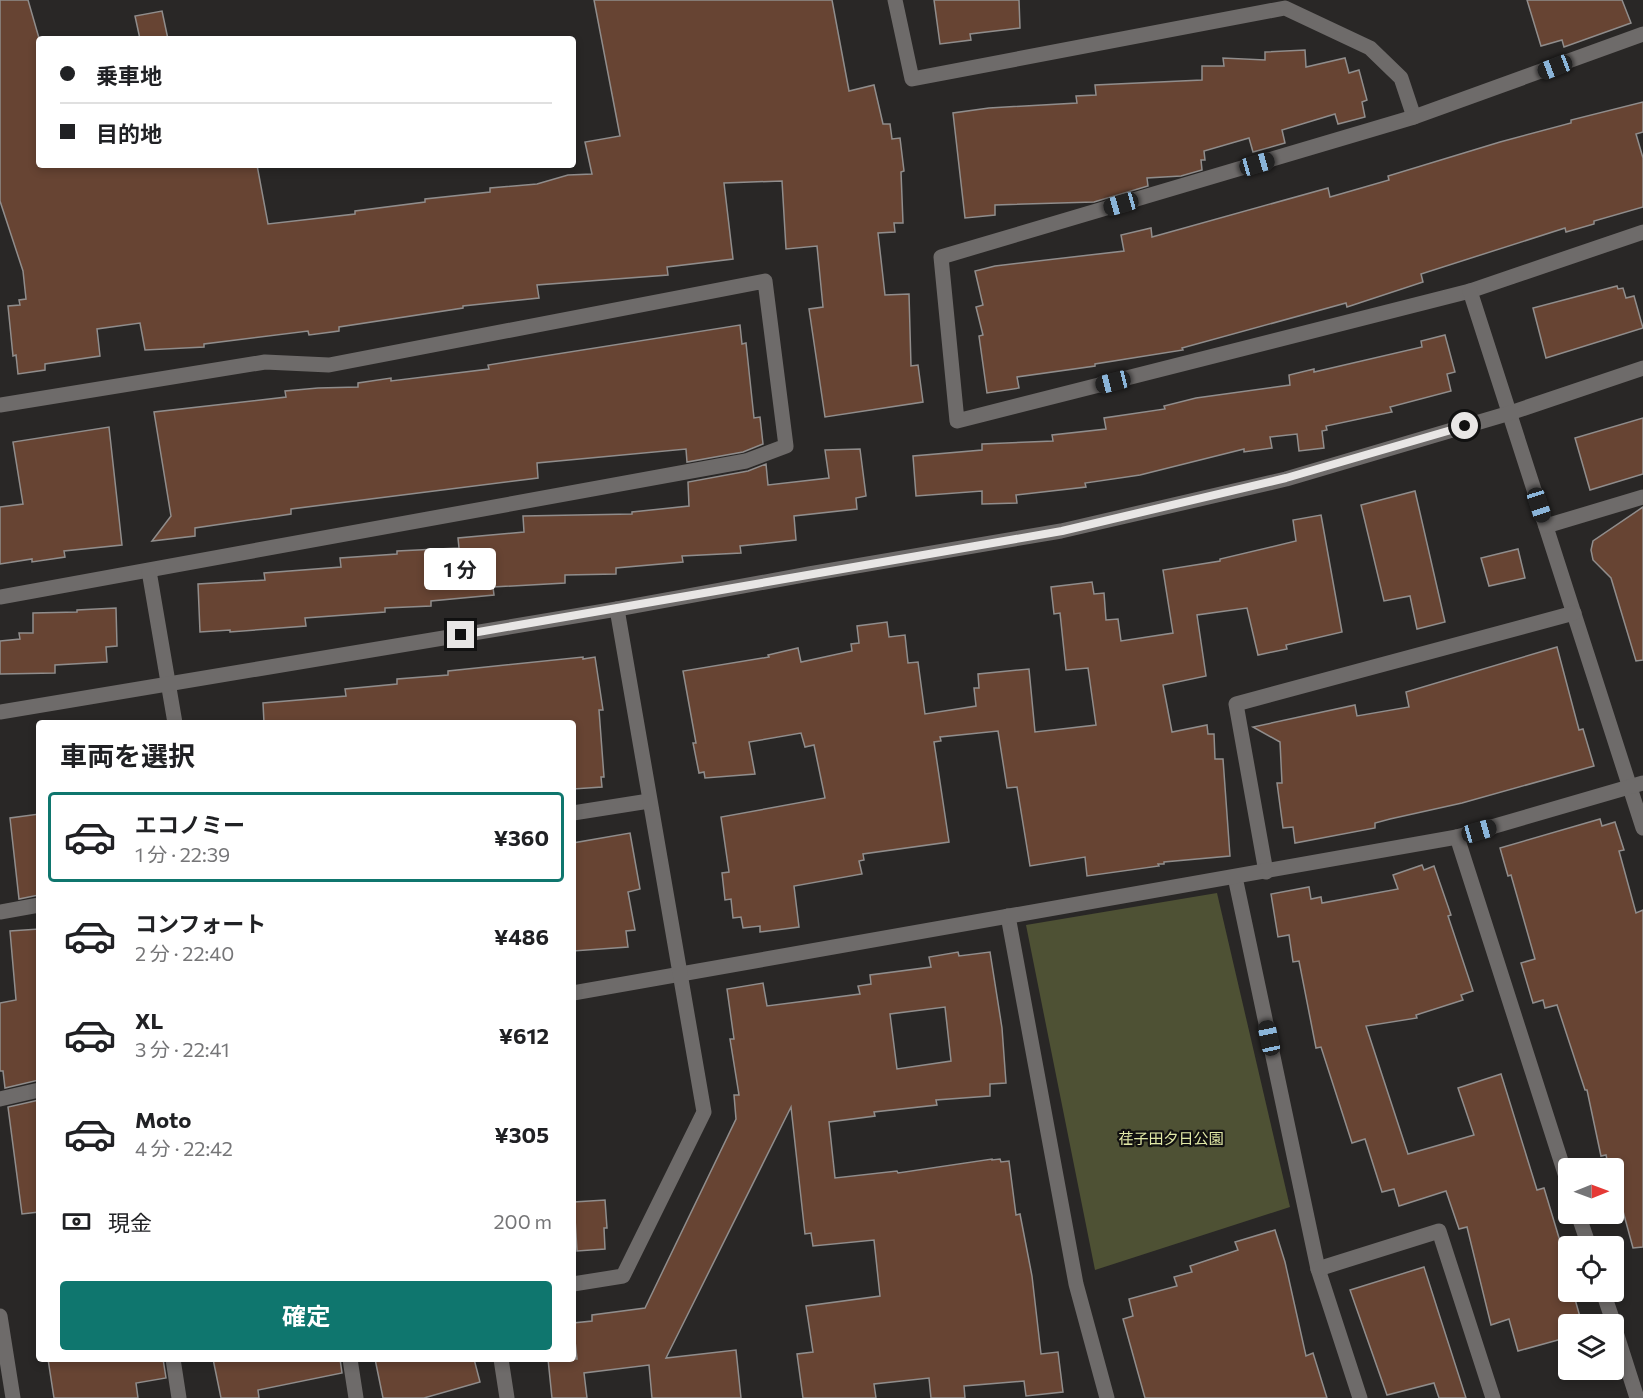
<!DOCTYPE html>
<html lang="ja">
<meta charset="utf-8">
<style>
:root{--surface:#fff;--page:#f2f2f2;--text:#202124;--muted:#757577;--line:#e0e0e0;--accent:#0f766e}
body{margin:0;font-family:Commissioner,"Noto Sans JP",sans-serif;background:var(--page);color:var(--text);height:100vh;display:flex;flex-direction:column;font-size:22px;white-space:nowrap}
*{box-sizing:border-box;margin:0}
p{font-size:20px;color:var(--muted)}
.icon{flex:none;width:33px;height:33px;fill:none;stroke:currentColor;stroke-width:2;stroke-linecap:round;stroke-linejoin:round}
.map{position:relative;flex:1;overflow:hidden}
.side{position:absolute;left:36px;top:720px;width:540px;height:642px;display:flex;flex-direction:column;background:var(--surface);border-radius:6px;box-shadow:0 3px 9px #0003}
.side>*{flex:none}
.banner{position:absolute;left:36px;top:36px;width:540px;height:132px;border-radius:6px;box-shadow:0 3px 9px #0003;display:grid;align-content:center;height:132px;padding:0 24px;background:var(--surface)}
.needle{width:39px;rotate:89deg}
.fabs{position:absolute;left:1558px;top:1158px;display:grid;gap:12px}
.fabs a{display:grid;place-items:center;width:66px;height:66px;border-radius:6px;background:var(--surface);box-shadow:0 3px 9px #0003;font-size:30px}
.end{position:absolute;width:27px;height:27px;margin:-14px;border:8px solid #e8e6e5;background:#111;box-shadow:0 0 0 3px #111}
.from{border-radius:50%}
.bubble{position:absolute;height:42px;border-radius:6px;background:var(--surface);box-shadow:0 3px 9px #0003;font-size:20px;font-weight:700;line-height:42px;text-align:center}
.car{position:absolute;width:18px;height:36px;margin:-18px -9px;border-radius:8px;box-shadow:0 0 4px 2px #0007;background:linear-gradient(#222 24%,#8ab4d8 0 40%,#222 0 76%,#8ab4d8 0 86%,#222 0)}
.banner b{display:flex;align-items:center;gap:21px;height:57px;font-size:22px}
.banner b+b{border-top:2px solid var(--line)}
.banner i{width:15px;height:15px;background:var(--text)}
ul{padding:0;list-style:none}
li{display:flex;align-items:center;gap:18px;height:90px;margin:0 12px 9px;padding:0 12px;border:3px solid transparent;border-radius:6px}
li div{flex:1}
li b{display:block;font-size:22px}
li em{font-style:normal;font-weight:700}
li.active{border-color:var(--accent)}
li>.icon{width:54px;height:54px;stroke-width:1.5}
h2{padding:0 24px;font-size:27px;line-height:72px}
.pay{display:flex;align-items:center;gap:15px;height:66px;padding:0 24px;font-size:22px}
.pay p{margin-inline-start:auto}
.primary-button{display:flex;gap:12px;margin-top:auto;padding:12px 24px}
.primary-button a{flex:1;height:69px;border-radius:6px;background:var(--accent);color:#fff;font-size:24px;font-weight:700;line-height:69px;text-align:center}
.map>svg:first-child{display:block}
.green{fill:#4e5134}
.building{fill:#674433;stroke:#908d8c;stroke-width:1.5;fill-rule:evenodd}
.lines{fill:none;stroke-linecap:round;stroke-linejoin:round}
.minor{stroke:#6e6b6a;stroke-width:15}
.route{stroke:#e8e6e5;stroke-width:8}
.labels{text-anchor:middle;stroke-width:4.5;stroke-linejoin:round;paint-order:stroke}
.park-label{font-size:15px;fill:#e2e9a7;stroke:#111010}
</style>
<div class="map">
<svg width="1643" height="1398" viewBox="0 0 1643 1398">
<rect width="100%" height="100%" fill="#292726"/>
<polygon class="green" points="1217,893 1290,1207 1095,1270 1026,925"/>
<g class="building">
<polygon points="0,0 28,0 39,38 39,165 257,165 268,224 355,214 355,211 425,202 425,199 490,192 490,188 537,184 568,175 592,174 585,142 620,136 594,0 832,0 849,91 874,85 883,124 890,124 892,139 900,138 904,171 901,172 903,223 894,223 895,232 878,233 885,295 909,294 911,366 918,365 923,402 825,417 809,309 823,307 817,246 786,249 782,181 724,183 733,259 667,267 668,275 537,285 539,298 463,306 463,308 339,327 339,331 309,335 308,331 204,344 204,347 145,350 140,323 97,329 100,356 45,364 45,370 18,374 16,355 13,356 8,306 20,305 19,300 26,299 23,271 0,201"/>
<polygon points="934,0 1019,0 1020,28 970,34 971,40 940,44"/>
<polygon points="1527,0 1622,0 1631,23 1564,47 1562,40 1541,46"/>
<polygon points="162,11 168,39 140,39 135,16"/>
<polygon points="1305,50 1306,67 1345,58 1349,73 1359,70 1367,100 1362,102 1365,117 1338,124 1335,114 1282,130 1285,143 1253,152 1249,138 1204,151 1205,160 1201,160 1202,170 1181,176 1147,178 1148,186 1094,202 995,205 995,215 965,218 953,113 989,108 1077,103 1076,96 1096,95 1095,85 1202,80 1202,66 1224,66 1223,58 1265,60 1265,52"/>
<polygon points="1643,102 1643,132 1636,134 1643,158 1643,207 1594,221 1594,224 1566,232 1565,228 1421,274 1423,282 1347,307 1346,303 1182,348 1183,350 1095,364 1095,366 1017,377 1019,388 987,393 979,336 983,335 976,307 983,305 975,271 995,266 1124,251 1121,235 1151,228 1152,237 1328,188 1330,197 1389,180 1388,176 1500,142 1571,123 1571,120"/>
<polygon points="1617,286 1618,289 1623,288 1626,298 1634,296 1643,328 1546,358 1533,308"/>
<polygon points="740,325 742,344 746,343 754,418 760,417 763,444 743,452 687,462 686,449 537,463 538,478 291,509 291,514 195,528 195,536 152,541 171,516 154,412 286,397 285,391 318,388 358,387 358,383 391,378 391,381 489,369 488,365"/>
<polygon points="1445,335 1455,372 1447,374 1451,391 1390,407 1392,412 1326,426 1327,430 1322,431 1324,448 1299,451 1297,434 1270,437 1272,448 1244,452 1244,449 1140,475 1085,483 1086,487 1016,495 1017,503 982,504 982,491 916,496 913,456 982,450 982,444 1053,441 1052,435 1106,429 1104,418 1165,409 1164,406 1196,398 1290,385 1289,375 1314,369 1314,372 1422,347 1421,341"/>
<polygon points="1643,418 1643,474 1590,490 1575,438"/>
<polygon points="109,427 122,545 64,551 65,557 32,562 32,559 0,564 0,507 23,504 13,442"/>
<polygon points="860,449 866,496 856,498 857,509 794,516 796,540 740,546 741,553 682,556 683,562 616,568 616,574 565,575 565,583 493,587 494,595 431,601 431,606 385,608 385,612 305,618 306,626 230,632 230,630 200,632 198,584 265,580 264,573 341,567 340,558 397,554 397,551 459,548 458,538 524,532 523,516 632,514 632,512 689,506 688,482 748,471 766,464 768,485 829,478 825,450"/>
<polygon points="1415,491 1445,622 1417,629 1410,596 1384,601 1361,505"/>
<polygon points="1643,507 1643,660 1636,661 1611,578 1593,560 1591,550 1593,541"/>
<polygon points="1321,515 1342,632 1286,645 1287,649 1258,655 1247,608 1197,615 1206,676 1163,685 1172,732 1207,725 1208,734 1214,734 1215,759 1223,759 1230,856 1164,862 1164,864 1158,864 1159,866 1087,876 1085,857 1030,866 1017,787 1007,788 998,731 940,737 941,741 934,742 949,842 863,854 864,860 859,861 862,874 794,886 799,927 760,932 760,926 743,928 741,917 733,918 731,899 725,900 722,873 729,872 721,817 825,798 814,745 805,747 801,733 749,742 755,774 705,778 704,772 699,773 693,743 696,743 683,671 769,657 768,655 798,648 801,662 852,651 851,644 859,643 857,626 887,622 889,637 905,635 908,663 918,662 925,714 976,706 974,688 979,688 978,674 1029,669 1035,732 1096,725 1088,668 1066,670 1060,613 1054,614 1051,587 1092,582 1094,594 1104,593 1106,620 1118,619 1121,641 1173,633 1163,570 1220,561 1220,559 1296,541 1293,520"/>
<polygon points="1518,549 1525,578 1489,586 1481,558"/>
<polygon points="116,608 117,646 106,647 107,662 55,665 55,673 0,674 0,641 20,639 19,633 33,633 33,613 77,612 77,610"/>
<polygon points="1557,647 1579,730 1583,729 1594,766 1462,803 1390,819 1375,823 1375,828 1295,843 1293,827 1283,828 1277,783 1282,783 1280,742 1253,727 1355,705 1357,716 1409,707 1406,692"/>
<polygon points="583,657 583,659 595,657 603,710 599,710 604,777 601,777 602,787 573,789 573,723 264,723 263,703 346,696 345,689 397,684 397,679 448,675 448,671"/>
<polygon points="39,814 39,895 19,899 10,818"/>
<polygon points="1600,819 1602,826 1615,822 1624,850 1619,851 1636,913 1643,910 1643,1247 1633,1248 1614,1178 1614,1168 1609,1168 1606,1155 1601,1156 1587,1090 1585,1090 1557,1005 1545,1008 1543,1000 1533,1003 1521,963 1535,959 1511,875 1508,876 1500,848"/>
<polygon points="630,833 640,889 628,892 635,930 626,931 628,947 573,951 573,843"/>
<polygon points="1422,865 1424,870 1434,866 1451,915 1448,916 1473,991 1461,995 1463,1000 1416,1015 1417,1018 1366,1026 1408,1154 1474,1135 1458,1088 1501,1074 1537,1190 1544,1188 1569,1271 1569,1292 1573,1292 1582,1324 1569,1324 1569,1337 1518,1351 1509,1319 1491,1325 1467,1227 1459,1229 1446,1191 1399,1206 1394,1189 1382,1192 1365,1139 1352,1143 1321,1047 1316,1048 1299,961 1293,962 1289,935 1278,937 1271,894 1309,887 1311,899 1321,897 1322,903 1398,889 1393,875"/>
<polygon points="39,929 39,1080 5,1088 3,1071 0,1071 0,1003 16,1000 10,931"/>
<path d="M958,952L959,956L990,952L1002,1028L1006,1083L990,1084V1096L936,1100L937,1105L874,1112L875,1116L829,1122L835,1178L897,1171L898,1173L992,1159V1160L1000,1159L1001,1162L1009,1161L1016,1215L1020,1214L1032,1276L1041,1354L1058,1352L1063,1392L1026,1396L1024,1381L964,1386L965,1398H931L929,1378L874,1384L876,1398H803L797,1354L813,1352L806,1306L880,1296L874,1240L813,1246L811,1233L805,1234L791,1107L666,1358L736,1350L741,1398H652L649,1365L584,1373L587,1398H552L548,1359H577L573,1323L592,1321V1315L645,1308L736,1119L734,1095H739L730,1039H734L727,989L763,983L767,1006L860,994L858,986L871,984L870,975L931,967L929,957ZM945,1007L951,1061L897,1069L890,1014Z"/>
<polygon points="39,1100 39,1212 22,1214 8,1107"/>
<polygon points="605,1200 607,1228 604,1228 605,1249 577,1251 574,1202"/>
<polygon points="1275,1230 1285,1262 1306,1356 1313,1353 1327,1398 1145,1398 1123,1319 1133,1316 1129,1299 1177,1286 1174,1277 1192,1272 1190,1266 1238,1250 1235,1242"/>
<polygon points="1424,1267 1439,1314 1466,1398 1439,1398 1434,1383 1387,1395 1350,1290"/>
<polygon points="48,1359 163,1359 166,1378 136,1383 138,1398 54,1398"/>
<polygon points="213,1359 340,1359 342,1373 258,1390 259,1398 221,1398"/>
<polygon points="375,1359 474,1359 480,1382 424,1398 383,1398"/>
</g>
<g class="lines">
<g class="minor">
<polyline points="895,0 912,79 1285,8 1370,48 1401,78 1414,117"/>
<polyline points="1643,34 1414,117 941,257 957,421 1470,291 1643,232"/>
<polyline points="1470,291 1643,828"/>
<polyline points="0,405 265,362 329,365 765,281 786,446 746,461 0,597"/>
<polyline points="1546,526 1643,497"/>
<polyline points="149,571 175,723"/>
<polyline points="0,712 617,609 809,574 1061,531 1286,479 1510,413 1643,368"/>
<polyline points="573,813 649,801"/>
<polyline points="1457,837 1569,1186"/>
<polyline points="1266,872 1236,704 1574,613"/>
<polyline points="1235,877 1318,1269 1360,1398"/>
<polyline points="0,912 39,905"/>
<polyline points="1008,916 1076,1284 1107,1398"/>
<polyline points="573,993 1457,837 1643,783"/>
<polyline points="0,1099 39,1090"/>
<polyline points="1578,1214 1589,1246"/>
<polyline points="1318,1269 1439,1231 1493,1398"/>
<polyline points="573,1284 623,1276 704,1112 617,609"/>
<polyline points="1603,1292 1614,1324"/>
<polyline points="0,1316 13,1398"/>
<polyline points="1614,1326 1637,1398"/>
<polyline points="173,1359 179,1398"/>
<polyline points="350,1359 356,1398"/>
<polyline points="501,1359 507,1398"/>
</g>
</g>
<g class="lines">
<polyline class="route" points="461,635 1062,531 1286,478 1465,426"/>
</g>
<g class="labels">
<g class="park-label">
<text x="1171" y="1144">荏子田夕日公園</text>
</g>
</g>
</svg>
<div class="fabs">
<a><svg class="needle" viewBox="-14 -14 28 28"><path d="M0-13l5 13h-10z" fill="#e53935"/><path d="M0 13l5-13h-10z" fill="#757577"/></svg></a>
<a><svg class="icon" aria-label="locate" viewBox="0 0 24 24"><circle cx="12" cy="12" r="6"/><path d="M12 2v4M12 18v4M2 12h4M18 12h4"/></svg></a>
<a><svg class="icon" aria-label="layers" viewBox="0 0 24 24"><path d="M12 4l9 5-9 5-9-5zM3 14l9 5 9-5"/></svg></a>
</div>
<i class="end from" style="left:1465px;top:426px"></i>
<i class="end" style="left:461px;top:635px"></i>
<div class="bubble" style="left:424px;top:548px;width:72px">1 分</div>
<i class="car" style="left:1555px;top:67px;rotate:249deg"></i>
<i class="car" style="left:1257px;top:164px;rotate:74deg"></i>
<i class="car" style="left:1121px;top:204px;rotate:254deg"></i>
<i class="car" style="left:1113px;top:382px;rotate:256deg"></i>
<i class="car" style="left:1539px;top:505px;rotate:162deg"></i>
<i class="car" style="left:1479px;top:831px;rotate:74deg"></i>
<i class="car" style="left:1269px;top:1038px;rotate:348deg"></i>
<div class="banner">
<b><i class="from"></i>乗車地</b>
<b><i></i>目的地</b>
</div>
<section class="side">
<h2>車両を選択</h2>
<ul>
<li class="active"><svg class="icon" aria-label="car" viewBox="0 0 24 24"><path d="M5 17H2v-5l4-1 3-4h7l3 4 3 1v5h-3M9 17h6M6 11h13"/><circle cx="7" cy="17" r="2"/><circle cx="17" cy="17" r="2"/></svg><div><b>エコノミー</b><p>1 分 · 22:39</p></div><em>¥360</em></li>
<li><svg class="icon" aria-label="car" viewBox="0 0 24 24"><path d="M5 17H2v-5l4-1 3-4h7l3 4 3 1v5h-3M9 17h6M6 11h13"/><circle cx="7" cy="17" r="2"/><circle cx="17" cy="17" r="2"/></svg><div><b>コンフォート</b><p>2 分 · 22:40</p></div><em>¥486</em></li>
<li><svg class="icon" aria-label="car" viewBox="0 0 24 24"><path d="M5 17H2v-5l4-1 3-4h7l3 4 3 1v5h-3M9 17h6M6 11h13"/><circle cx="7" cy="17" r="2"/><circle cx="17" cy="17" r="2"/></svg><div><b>XL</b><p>3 分 · 22:41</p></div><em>¥612</em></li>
<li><svg class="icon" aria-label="car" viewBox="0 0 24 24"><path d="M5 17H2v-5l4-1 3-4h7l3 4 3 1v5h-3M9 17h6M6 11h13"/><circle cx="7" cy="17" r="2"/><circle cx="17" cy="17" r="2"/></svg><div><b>Moto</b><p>4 分 · 22:42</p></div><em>¥305</em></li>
</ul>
<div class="pay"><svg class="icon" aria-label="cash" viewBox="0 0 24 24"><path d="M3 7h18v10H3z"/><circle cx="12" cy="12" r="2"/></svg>現金<p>200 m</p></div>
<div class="primary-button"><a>確定</a></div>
</section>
</div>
